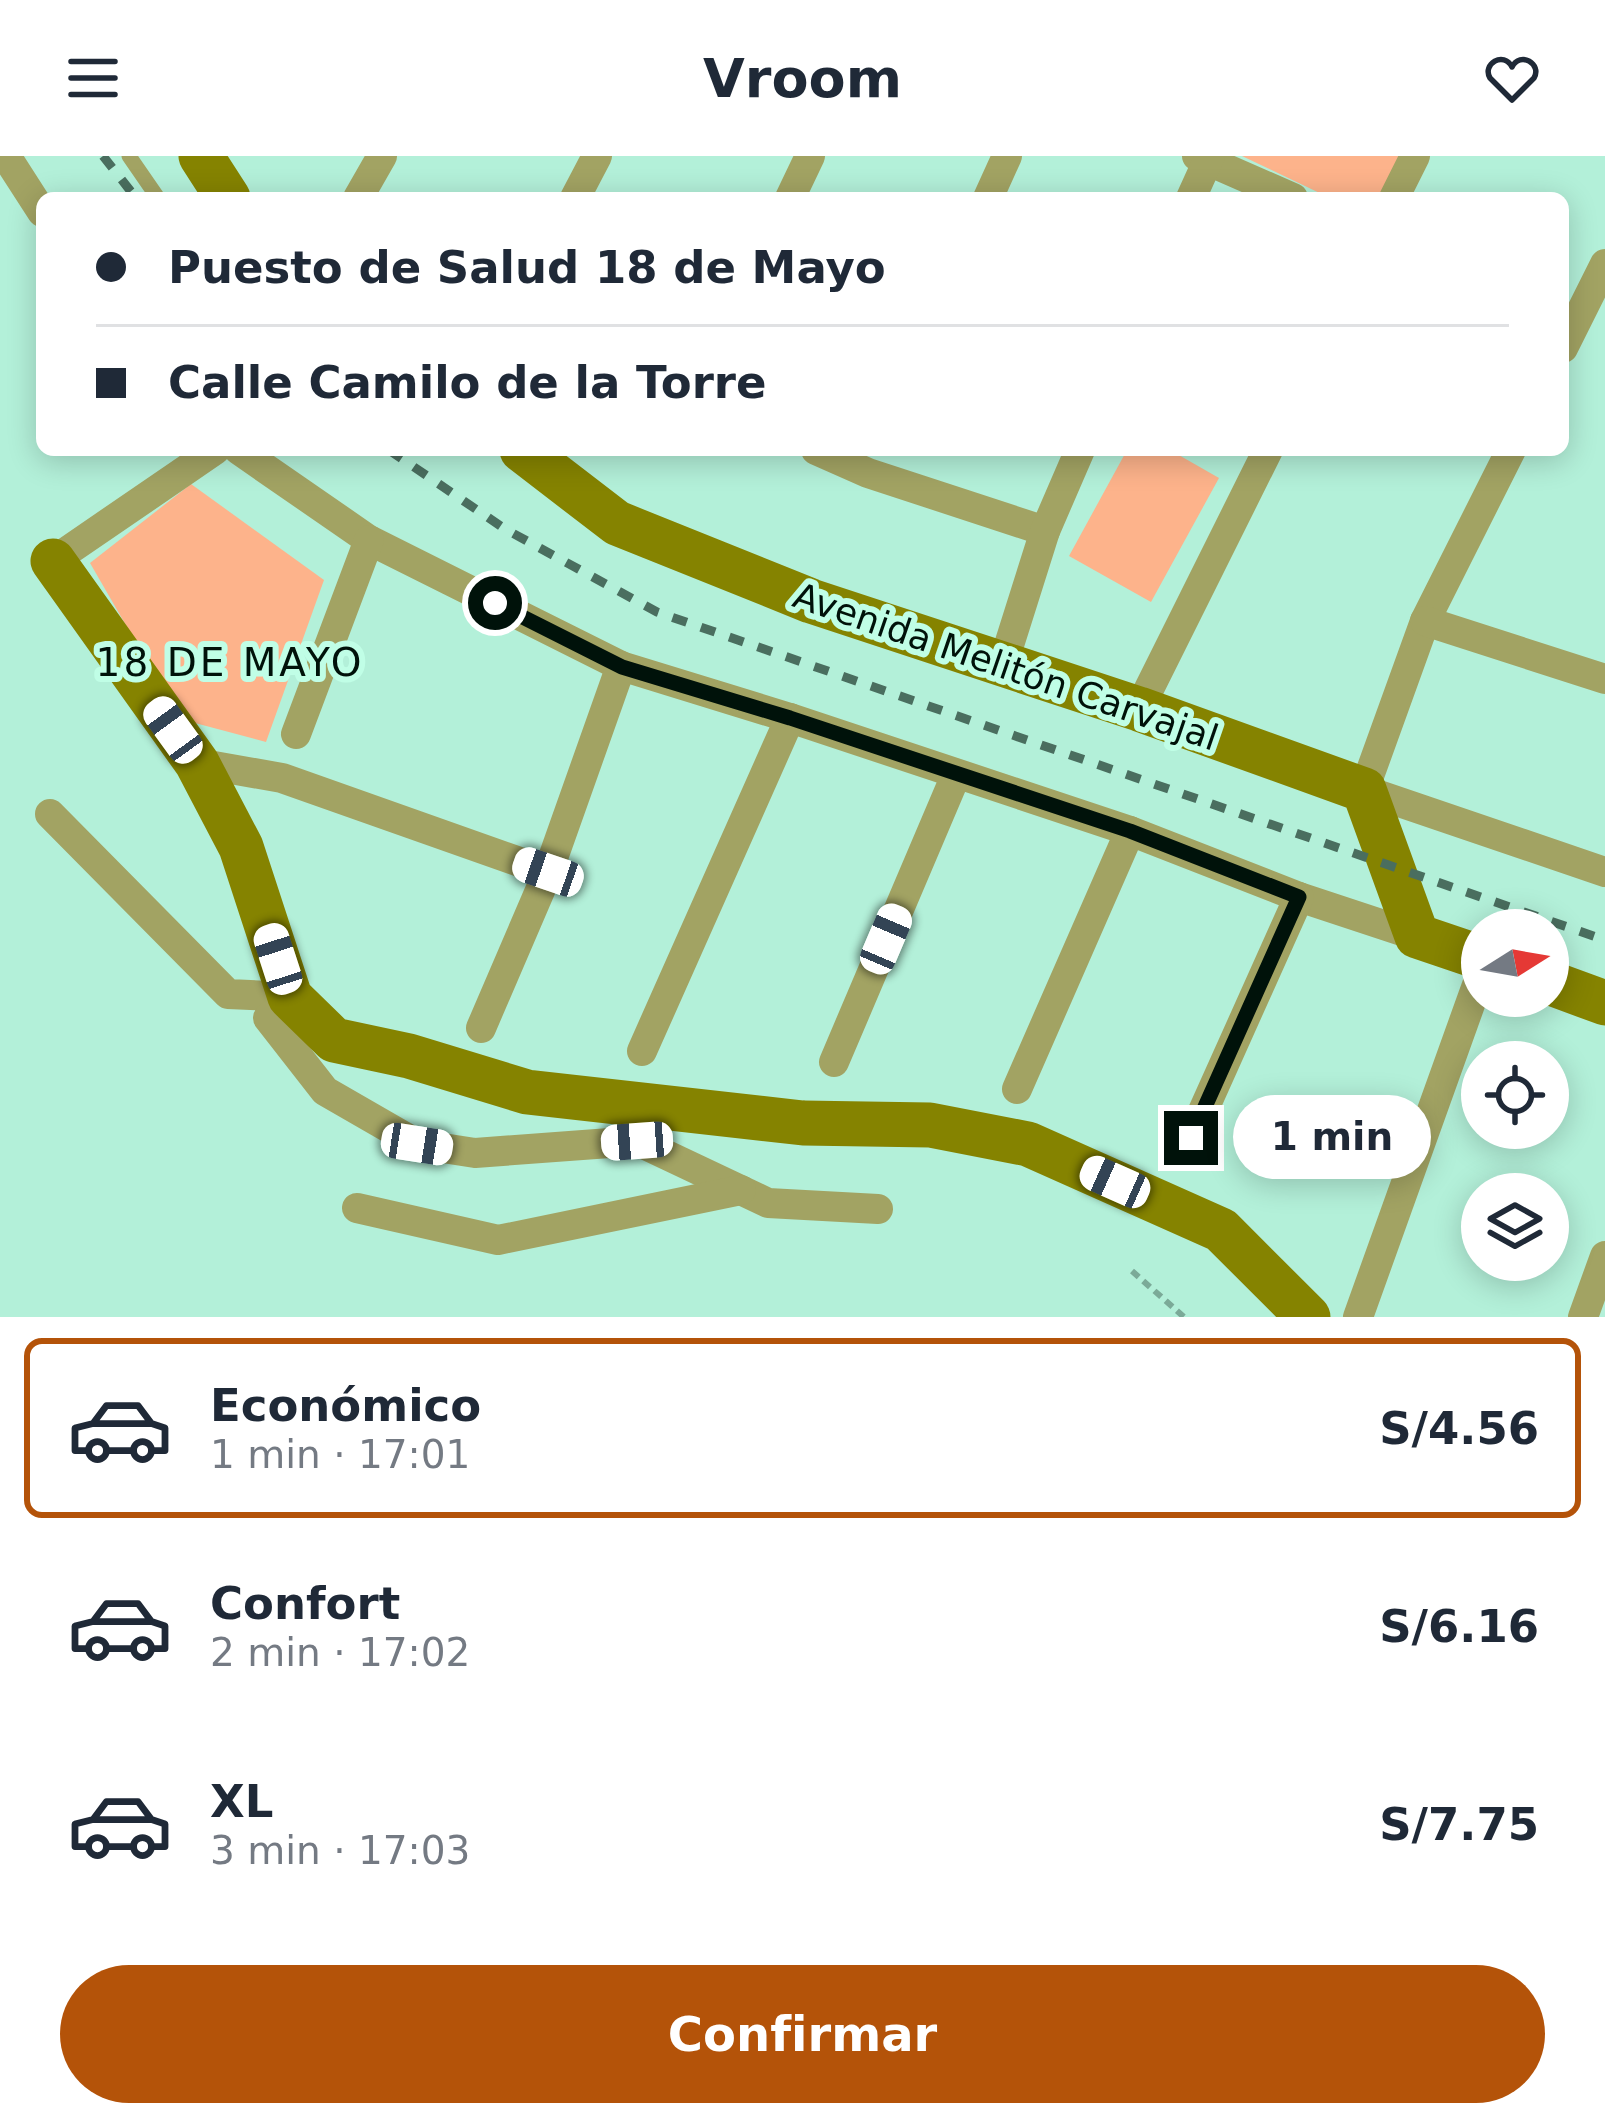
<!DOCTYPE html>
<html lang="es">
<meta charset="utf-8">
<style>
:root{--surface:#fff;--page:#f2f2f3;--text:#1f2937;--muted:#747a83;--line:#e0e1e3;--accent:#b45309}
body{margin:0;font-family:"DejaVu Sans",sans-serif;background:var(--page);color:var(--text);height:100vh;display:flex;flex-direction:column;font-size:45px;white-space:nowrap}
*{box-sizing:border-box;margin:0}
p{font-size:39px;color:var(--muted)}
.icon{flex:none;width:66px;height:66px;fill:none;stroke:currentColor;stroke-width:2;stroke-linecap:round;stroke-linejoin:round}
.map{position:relative;height:1161px;overflow:hidden}
.details{display:flex;flex-direction:column;background:var(--surface);flex:1}
.details>*{flex:none}
.banner{position:absolute;left:36px;top:36px;width:1533px;height:264px;border-radius:18px;box-shadow:0 6px 30px #0003;display:grid;align-content:center;height:264px;padding:0 60px;background:var(--surface)}
.needle{width:78px;rotate:79deg}
.fabs{position:absolute;left:1461px;top:753px;display:grid;gap:24px}
.fabs a{display:grid;place-items:center;width:108px;height:108px;border-radius:50%;background:var(--surface);box-shadow:0 6px 30px #0003;font-size:60px}
.end{position:absolute;width:54px;height:54px;margin:-27px;border:15px solid #00120a;background:#fff;box-shadow:0 0 0 6px #fff}
.from{border-radius:50%}
.bubble{position:absolute;height:84px;border-radius:42px;background:var(--surface);box-shadow:0 6px 30px #0003;font-size:39px;font-weight:600;line-height:84px;text-align:center}
.car{position:absolute;width:36px;height:72px;margin:-36px -18px;border-radius:15px;box-shadow:0 0 9px 3px #0007;background:linear-gradient(#fff 24%,#345 0 40%,#fff 0 76%,#345 0 86%,#fff 0)}
.banner b{display:flex;align-items:center;gap:42px;height:114px;font-size:45px}
.banner b+b{border-top:3px solid var(--line)}
.banner i{width:30px;height:30px;background:var(--text)}
ul{padding:21px 0 0;list-style:none}
li{display:flex;align-items:center;gap:36px;height:180px;margin:0 24px 18px;padding:0 36px;border:6px solid transparent;border-radius:18px}
li div{flex:1}
li b{display:block;font-size:45px}
li em{font-style:normal;font-weight:600}
li.selected{border-color:var(--accent)}
li>.icon{width:108px;height:108px;stroke-width:1.5}
.action{display:flex;gap:24px;margin-top:auto;padding:24px 60px}
.action a{flex:1;height:138px;border-radius:72px;background:var(--accent);color:#fff;font-size:48px;font-weight:600;line-height:138px;text-align:center}
header{display:flex;justify-content:space-between;align-items:center;height:156px;padding:0 60px;background:var(--surface);font-size:54px;font-weight:600}
.map>svg:first-child{display:block}
.green{fill:#fdb38b}
.lines{fill:none;stroke-linecap:round;stroke-linejoin:round}
.path{stroke:#7baa98;stroke-width:6;stroke-dasharray:9 6;stroke-linecap:butt}
.lane{stroke:#a2a363;stroke-width:15}
.street{stroke:#a2a363;stroke-width:30}
.secondary{stroke:#858300;stroke-width:45}
.rail{stroke:#4a6e5f;stroke-width:9;stroke-dasharray:15 15;stroke-linecap:butt}
.route{stroke:#00120a;stroke-width:15}
.labels{text-anchor:middle;stroke-width:12;stroke-linejoin:round;paint-order:stroke}
.street-label{font-size:36px;fill:#00120a;stroke:#c0fee6}
.neighbourhood-label{font-size:39px;letter-spacing:3px;fill:#00120a;stroke:#c0fee6}
</style>
<header><svg class="icon" aria-label="menu" viewBox="0 0 24 24"><path d="M4 6h16M4 12h16M4 18h16"/></svg>Vroom<svg class="icon" aria-label="heart" viewBox="0 0 24 24"><path d="M12 20l-8-8c-3-5 5-10 8-4 3-6 11-1 8 4z"/></svg></header>
<div class="map">
<svg width="1605" height="1161" viewBox="0 0 1605 1161">
<rect width="100%" height="100%" fill="#b3f0d9"/>
<g class="green">
<polygon points="1242,0 1399,0 1378,42 1330,42"/>
<polygon points="1127,294 1170,294 1219,322 1151,446 1069,400"/>
<polygon points="191,328 324,424 266,586 180,563 90,407"/>
</g>
<g class="lines">
<polyline class="path" points="1132,1115 1184,1161"/>
<polyline class="lane" points="129,0 158,42"/>
<g class="street">
<polyline points="6,0 42,56"/>
<polyline points="1197,0 1293,42"/>
<polyline points="358,42 382,0"/>
<polyline points="575,42 597,0"/>
<polyline points="790,42 810,0"/>
<polyline points="988,42 1007,0"/>
<polyline points="1191,42 1210,0"/>
<polyline points="1394,42 1415,0"/>
<polyline points="1563,192 1605,108"/>
<polyline points="239,294 369,384 621,510 790,562 1130,675 1299,741 1417,780"/>
<polyline points="816,294 868,317 1045,375"/>
<polyline points="1511,294 1425,465 1364,634 1605,716"/>
<polyline points="53,405 215,294"/>
<polyline points="1425,465 1605,523"/>
<polyline points="1003,508 1045,375 1080,294"/>
<polyline points="1139,553 1268,294"/>
<polyline points="296,578 369,384"/>
<polyline points="197,607 282,622 548,716"/>
<polyline points="50,658 228,838 290,841"/>
<polyline points="290,841 268,862 325,935 417,988 475,997 637,985 768,1047 878,1053"/>
<polyline points="481,872 548,716 621,510"/>
<polyline points="642,895 790,562"/>
<polyline points="834,906 956,619"/>
<polyline points="1017,933 1130,675"/>
<polyline points="1191,982 1299,741"/>
<polyline points="357,1052 498,1084 741,1034"/>
<polyline points="1358,1161 1482,815"/>
<polyline points="1583,1161 1605,1100"/>
</g>
<g class="secondary">
<polyline points="201,0 228,42"/>
<polyline points="522,294 617,367 811,445 1139,553 1364,634 1417,780 1482,802"/>
<polyline points="53,405 197,607 241,691 290,841 334,884 409,900 527,936 803,967 930,969 1028,988 1221,1074 1308,1161"/>
<polyline points="1548,826 1605,847"/>
</g>
<g class="rail">
<polyline points="103,0 136,42"/>
<polyline points="389,294 505,373 657,456 1605,784"/>
</g>
</g>
<g class="lines">
<polyline class="route" points="495,447 622,511 790,562 1130,675 1299,741 1191,982"/>
</g>
<g class="labels">
<g class="street-label">
<text transform="translate(1006 510) rotate(19)" y="13">Avenida Melitón Carvajal</text>
</g>
<g class="neighbourhood-label">
<text x="230" y="520">18 DE MAYO</text>
</g>
</g>
</svg>
<div class="fabs">
<a><svg class="needle" viewBox="-14 -14 28 28"><path d="M0-13l5 13h-10z" fill="#e53935"/><path d="M0 13l5-13h-10z" fill="#747a83"/></svg></a>
<a><svg class="icon" aria-label="locate" viewBox="0 0 24 24"><circle cx="12" cy="12" r="6"/><path d="M12 2v4M12 18v4M2 12h4M18 12h4"/></svg></a>
<a><svg class="icon" aria-label="layers" viewBox="0 0 24 24"><path d="M12 4l9 5-9 5-9-5zM3 14l9 5 9-5"/></svg></a>
</div>
<i class="end from" style="left:495px;top:447px"></i>
<i class="end" style="left:1191px;top:982px"></i>
<div class="bubble" style="left:1233px;top:939px;width:198px">1 min</div>
<i class="car" style="left:173px;top:574px;rotate:324deg"></i>
<i class="car" style="left:548px;top:716px;rotate:289deg"></i>
<i class="car" style="left:886px;top:783px;rotate:23deg"></i>
<i class="car" style="left:278px;top:803px;rotate:342deg"></i>
<i class="car" style="left:637px;top:985px;rotate:266deg"></i>
<i class="car" style="left:417px;top:988px;rotate:99deg"></i>
<i class="car" style="left:1115px;top:1026px;rotate:294deg"></i>
<div class="banner">
<b><i class="from"></i>Puesto de Salud 18 de Mayo</b>
<b><i></i>Calle Camilo de la Torre</b>
</div>
</div>
<section class="details">
<ul>
<li class="selected"><svg class="icon" aria-label="car" viewBox="0 0 24 24"><path d="M5 17H2v-5l4-1 3-4h7l3 4 3 1v5h-3M9 17h6M6 11h13"/><circle cx="7" cy="17" r="2"/><circle cx="17" cy="17" r="2"/></svg><div><b>Económico</b><p>1 min · 17:01</p></div><em>S/4.56</em></li>
<li><svg class="icon" aria-label="car" viewBox="0 0 24 24"><path d="M5 17H2v-5l4-1 3-4h7l3 4 3 1v5h-3M9 17h6M6 11h13"/><circle cx="7" cy="17" r="2"/><circle cx="17" cy="17" r="2"/></svg><div><b>Confort</b><p>2 min · 17:02</p></div><em>S/6.16</em></li>
<li><svg class="icon" aria-label="car" viewBox="0 0 24 24"><path d="M5 17H2v-5l4-1 3-4h7l3 4 3 1v5h-3M9 17h6M6 11h13"/><circle cx="7" cy="17" r="2"/><circle cx="17" cy="17" r="2"/></svg><div><b>XL</b><p>3 min · 17:03</p></div><em>S/7.75</em></li>
</ul>
<div class="action"><a>Confirmar</a></div>
</section>
